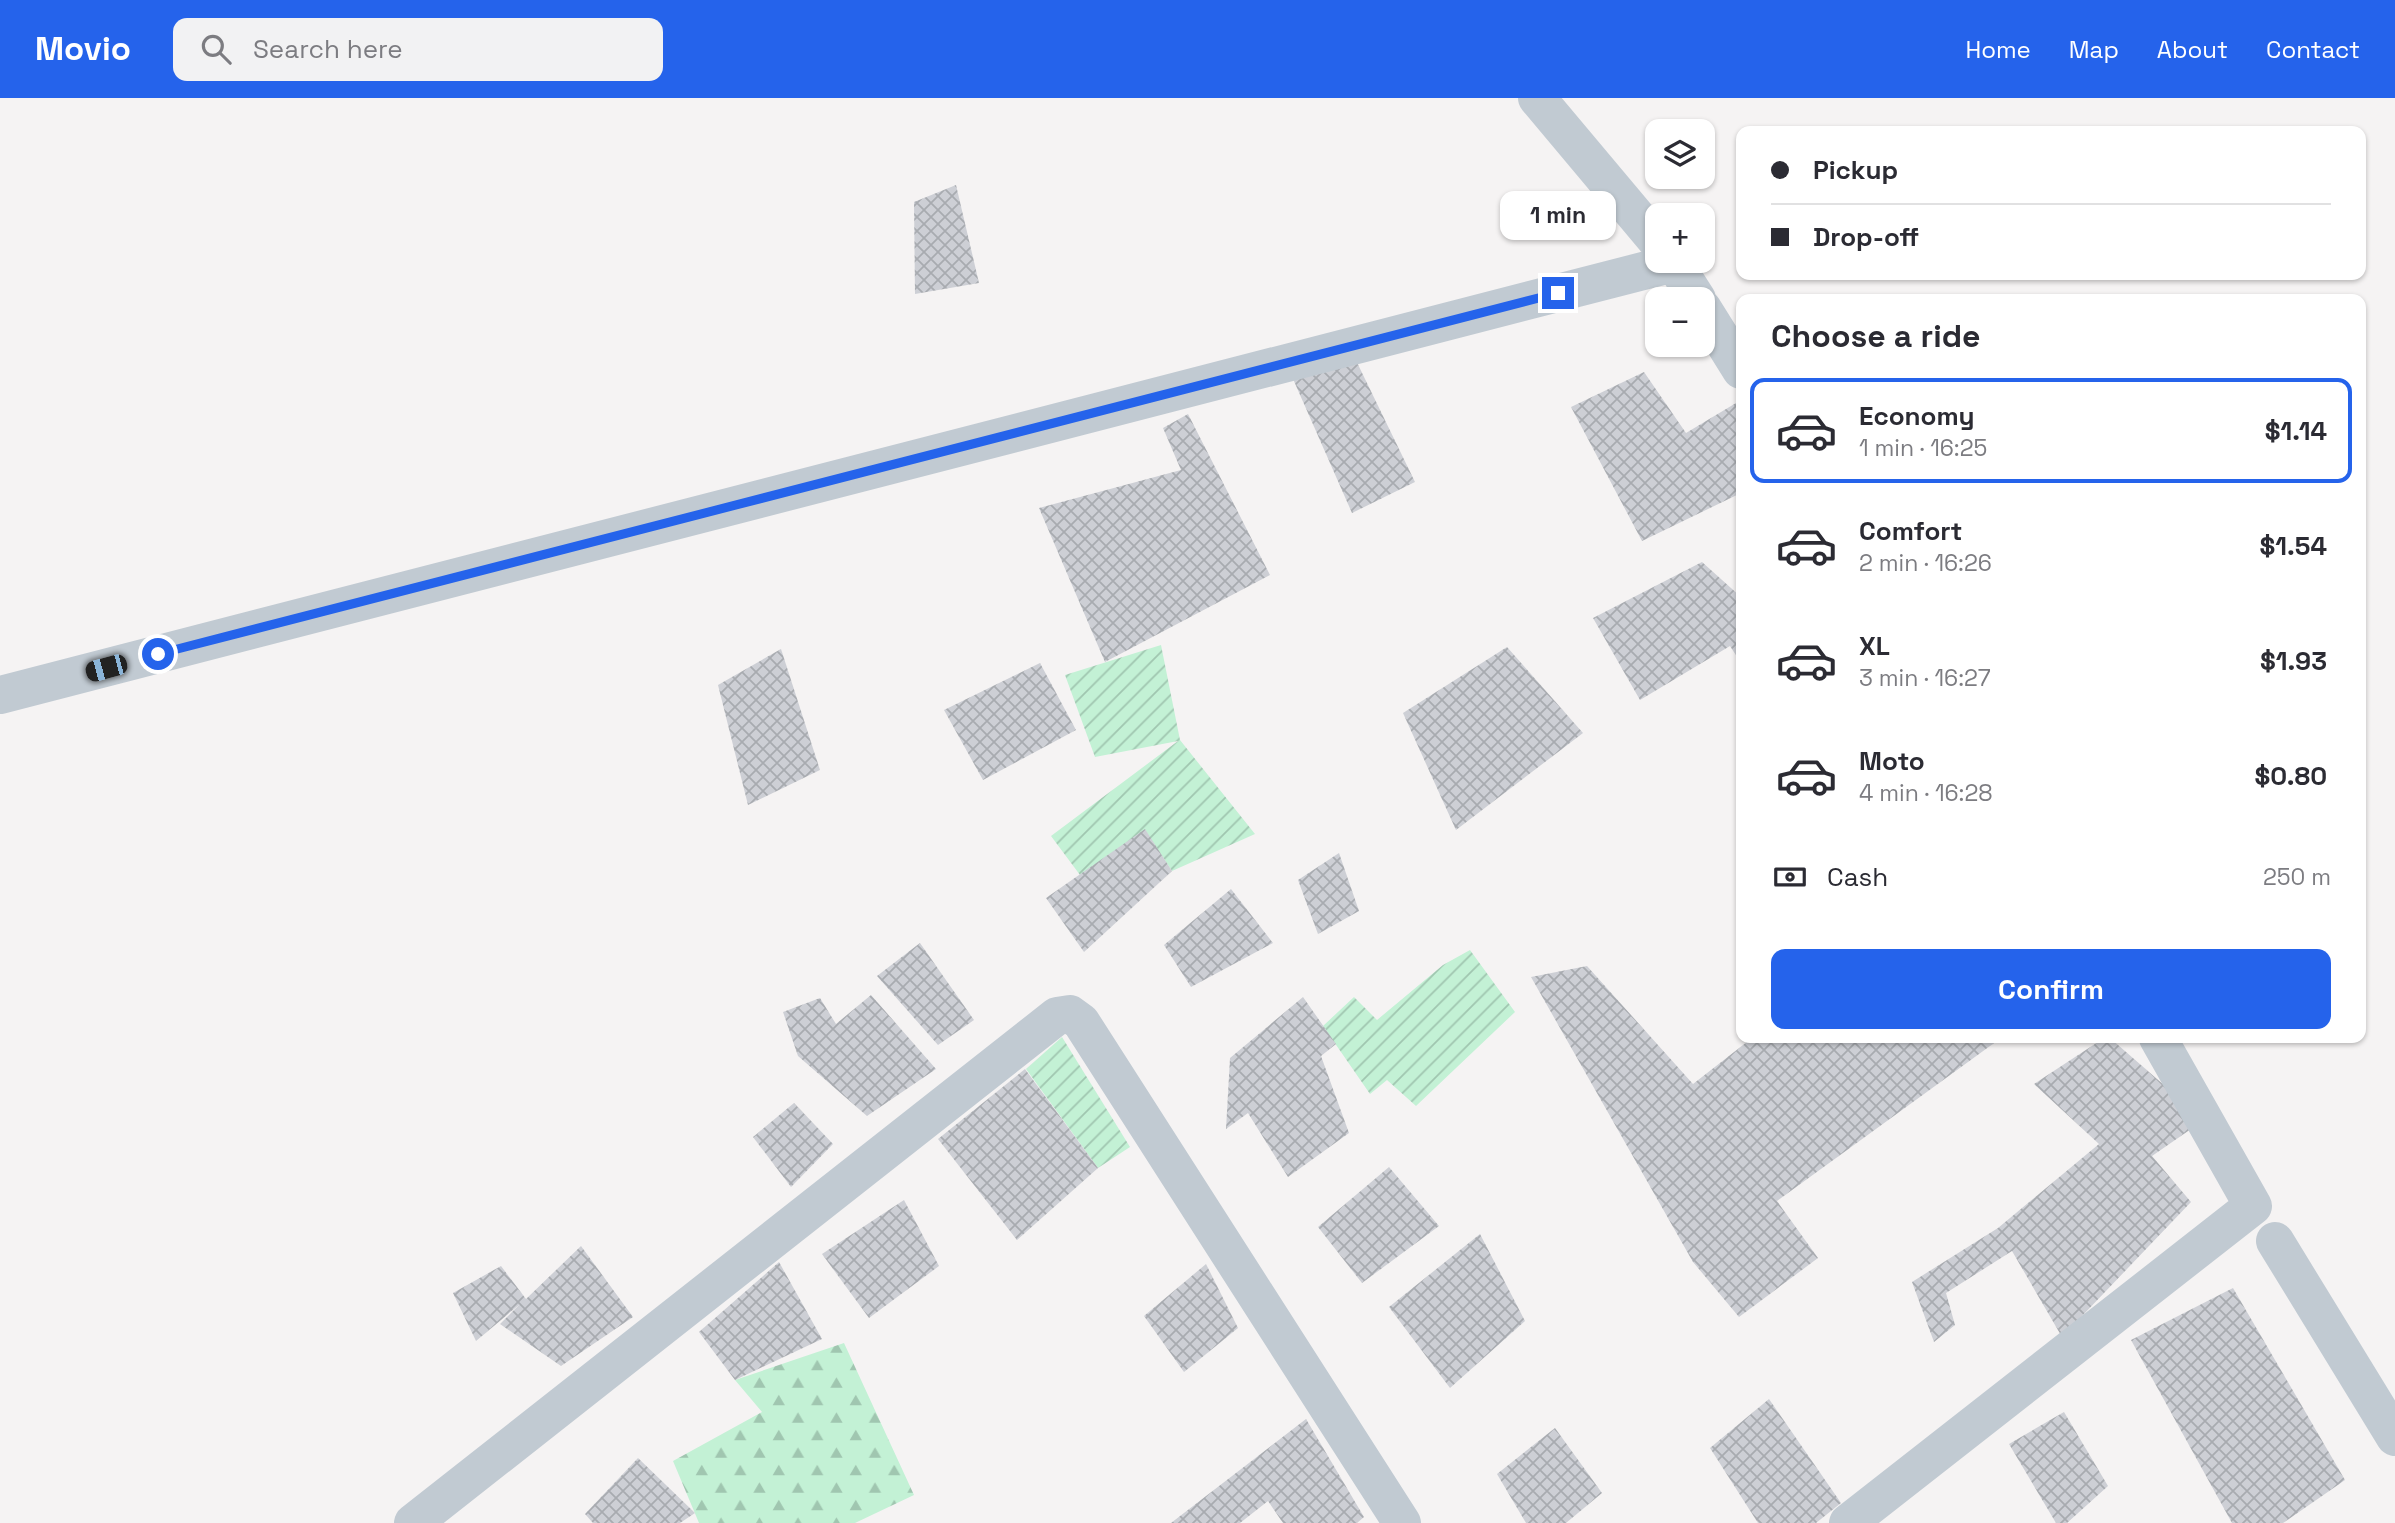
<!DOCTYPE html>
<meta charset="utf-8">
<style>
:root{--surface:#fff;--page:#f2f2f3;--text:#2b2b33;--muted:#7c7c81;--line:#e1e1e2;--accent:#2563eb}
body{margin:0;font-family:"Space Grotesk",sans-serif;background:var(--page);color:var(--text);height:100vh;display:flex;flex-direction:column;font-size:26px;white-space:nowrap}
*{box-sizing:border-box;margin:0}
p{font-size:23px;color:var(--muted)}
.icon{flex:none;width:38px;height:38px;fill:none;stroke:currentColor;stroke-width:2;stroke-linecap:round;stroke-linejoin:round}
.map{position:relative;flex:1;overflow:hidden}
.drawer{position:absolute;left:1736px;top:196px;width:630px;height:749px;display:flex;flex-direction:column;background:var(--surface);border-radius:14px;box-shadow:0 2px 5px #0004}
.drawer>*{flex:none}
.hud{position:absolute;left:1736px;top:28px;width:630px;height:154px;border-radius:14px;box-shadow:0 2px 5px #0004;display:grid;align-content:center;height:154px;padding:0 35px;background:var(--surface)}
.tools{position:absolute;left:1645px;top:21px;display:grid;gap:14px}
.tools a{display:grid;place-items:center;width:70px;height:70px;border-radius:14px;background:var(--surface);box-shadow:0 2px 5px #0004;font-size:35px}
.end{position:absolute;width:32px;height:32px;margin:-16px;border:9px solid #2563eb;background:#fff;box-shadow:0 0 0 4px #fff}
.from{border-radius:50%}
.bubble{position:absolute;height:49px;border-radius:14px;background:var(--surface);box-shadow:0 2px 5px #0004;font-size:23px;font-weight:700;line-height:49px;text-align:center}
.car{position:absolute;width:21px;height:42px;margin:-21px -10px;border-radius:9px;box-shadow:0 0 5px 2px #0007;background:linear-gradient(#222 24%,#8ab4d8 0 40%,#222 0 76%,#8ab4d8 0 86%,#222 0)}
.hud b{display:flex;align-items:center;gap:24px;height:66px;font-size:26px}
.hud b+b{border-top:2px solid var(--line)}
.hud i{width:18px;height:18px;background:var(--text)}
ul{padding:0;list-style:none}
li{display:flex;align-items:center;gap:21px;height:105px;margin:0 14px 10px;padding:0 21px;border:4px solid transparent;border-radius:14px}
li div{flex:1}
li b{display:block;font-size:26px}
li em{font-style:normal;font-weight:700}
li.current{border-color:var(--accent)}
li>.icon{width:63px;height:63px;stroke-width:1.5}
h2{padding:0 35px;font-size:32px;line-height:84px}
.pay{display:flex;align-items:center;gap:18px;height:77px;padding:0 35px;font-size:26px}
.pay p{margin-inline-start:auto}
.cta{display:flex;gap:14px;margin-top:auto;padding:14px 35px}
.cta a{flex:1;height:80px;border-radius:14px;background:var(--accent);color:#fff;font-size:28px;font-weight:700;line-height:80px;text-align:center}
header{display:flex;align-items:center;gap:42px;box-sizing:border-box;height:98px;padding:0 35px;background:var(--accent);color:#fff}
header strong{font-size:33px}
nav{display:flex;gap:38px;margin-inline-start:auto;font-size:24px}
.search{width:490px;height:63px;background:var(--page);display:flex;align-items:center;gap:18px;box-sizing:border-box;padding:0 24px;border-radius:14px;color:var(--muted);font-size:26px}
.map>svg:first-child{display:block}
.forest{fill:url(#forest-firs)}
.garden{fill:url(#garden-furrows)}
.building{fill:url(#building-cross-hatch)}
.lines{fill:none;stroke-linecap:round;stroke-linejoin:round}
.minor{stroke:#c1cad2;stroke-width:38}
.route{stroke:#2563eb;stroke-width:9}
</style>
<header>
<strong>Movio</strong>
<div class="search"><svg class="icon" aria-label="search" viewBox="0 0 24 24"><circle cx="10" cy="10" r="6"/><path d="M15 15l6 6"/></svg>Search here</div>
<nav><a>Home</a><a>Map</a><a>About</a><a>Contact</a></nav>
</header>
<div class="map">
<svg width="2395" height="1425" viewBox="0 0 2395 1425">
<defs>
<pattern id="forest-firs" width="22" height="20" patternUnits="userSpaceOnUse" patternTransform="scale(1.75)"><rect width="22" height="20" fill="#c3f1d5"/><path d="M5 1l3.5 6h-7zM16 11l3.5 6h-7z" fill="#a0c6b0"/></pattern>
<pattern id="garden-furrows" width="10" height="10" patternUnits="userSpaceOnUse" patternTransform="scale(1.75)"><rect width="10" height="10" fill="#c3f1d5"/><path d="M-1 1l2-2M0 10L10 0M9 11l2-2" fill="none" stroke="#a0c6b0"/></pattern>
<pattern id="building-cross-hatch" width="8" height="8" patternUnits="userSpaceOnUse" patternTransform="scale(1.75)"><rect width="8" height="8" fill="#cdcfd5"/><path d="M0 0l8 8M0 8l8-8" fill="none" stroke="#a8abb0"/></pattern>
</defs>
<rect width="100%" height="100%" fill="#f5f3f3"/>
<polygon class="forest" points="844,1245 914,1397 855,1425 699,1425 673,1363 762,1314 735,1282"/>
<g class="garden">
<polygon points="1161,547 1180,642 1255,736 1172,773 1145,732 1080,777 1051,738 1178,643 1095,659 1065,577"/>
<polygon points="1470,852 1515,914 1416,1008 1387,982 1370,996 1323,928 1354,899 1377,922 1443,867"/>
<polygon points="1062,939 1130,1049 1098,1070 1026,971"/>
</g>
<g class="building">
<polygon points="956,87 979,185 915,196 914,104"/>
<polygon points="1349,248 1415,384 1352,415 1286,265"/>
<polygon points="1644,274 1686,335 1741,302 1741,395 1642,443 1571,309"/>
<polygon points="1188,316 1270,477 1105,564 1039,410 1181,372 1163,330"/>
<polygon points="1702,464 1741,499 1741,565 1730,548 1640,602 1593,520"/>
<polygon points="1507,549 1583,635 1456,732 1403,615"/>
<polygon points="781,551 820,672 748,707 718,587"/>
<polygon points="1040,565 1076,632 983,682 944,612"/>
<polygon points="1145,731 1172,773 1084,854 1046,800"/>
<polygon points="1339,755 1359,813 1318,836 1298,782"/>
<polygon points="1231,791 1273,845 1191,889 1164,847"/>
<polygon points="920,845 974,922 938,947 877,878"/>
<polygon points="1587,868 1693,986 1752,940 2001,940 1777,1103 1818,1160 1739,1219 1693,1164 1531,879"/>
<polygon points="871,897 936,971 867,1018 798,958 783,914 820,900 836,926"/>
<polygon points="1303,899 1336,946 1321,958 1349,1035 1288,1079 1248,1015 1226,1031 1230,960"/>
<polygon points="2104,940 2110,940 2204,1022 2152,1058 2191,1104 2062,1239 2012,1153 1946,1195 1955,1227 1934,1244 1912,1184 1998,1130 2099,1046 2034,986"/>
<polygon points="1025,971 1098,1070 1017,1142 938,1041"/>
<polygon points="794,1005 833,1046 791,1089 753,1039"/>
<polygon points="1389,1069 1439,1128 1362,1185 1318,1129"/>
<polygon points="904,1102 939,1168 869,1220 822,1156"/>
<polygon points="1480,1136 1525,1223 1450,1290 1389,1209"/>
<polygon points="581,1148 633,1219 561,1268 500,1226 520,1206 476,1243 453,1195 501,1168 526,1201"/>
<polygon points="779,1164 822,1241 735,1282 699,1234"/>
<polygon points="1206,1166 1238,1230 1184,1274 1144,1218"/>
<polygon points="2233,1190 2345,1382 2283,1425 2232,1425 2131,1242"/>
<polygon points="1769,1301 1841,1405 1816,1425 1758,1425 1710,1350"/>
<polygon points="2064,1314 2108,1388 2067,1425 2056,1425 2009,1346"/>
<polygon points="1306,1321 1364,1419 1357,1425 1283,1425 1268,1403 1240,1425 1171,1425"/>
<polygon points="1555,1330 1602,1395 1566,1425 1526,1425 1497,1376"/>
<polygon points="638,1360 695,1415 680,1425 593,1425 585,1416"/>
</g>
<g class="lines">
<g class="minor">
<polyline points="1537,0 1657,143"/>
<polyline points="1703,211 1741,272"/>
<polyline points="0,597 1674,165 1697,201"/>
<polyline points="2275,1143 2395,1339"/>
<polyline points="413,1425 1057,918 1070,916 1081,924 1402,1425"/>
<polyline points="1848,1425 2253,1108 2158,940"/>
</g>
</g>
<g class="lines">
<polyline class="route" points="158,556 1558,195"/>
</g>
</svg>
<div class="tools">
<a><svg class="icon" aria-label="layers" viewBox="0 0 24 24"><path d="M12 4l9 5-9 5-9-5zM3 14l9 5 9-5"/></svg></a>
<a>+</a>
<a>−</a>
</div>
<i class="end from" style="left:158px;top:556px"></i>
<i class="end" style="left:1558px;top:195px"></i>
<div class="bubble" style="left:1500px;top:93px;width:116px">1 min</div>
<i class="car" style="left:106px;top:570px;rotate:255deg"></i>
<div class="hud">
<b><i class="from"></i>Pickup</b>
<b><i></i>Drop-off</b>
</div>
<section class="drawer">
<h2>Choose a ride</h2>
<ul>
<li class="current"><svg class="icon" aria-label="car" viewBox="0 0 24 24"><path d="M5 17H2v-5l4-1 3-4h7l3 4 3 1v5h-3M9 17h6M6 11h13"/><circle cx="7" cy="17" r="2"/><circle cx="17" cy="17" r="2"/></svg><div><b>Economy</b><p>1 min · 16:25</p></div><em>$1.14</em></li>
<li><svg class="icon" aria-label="car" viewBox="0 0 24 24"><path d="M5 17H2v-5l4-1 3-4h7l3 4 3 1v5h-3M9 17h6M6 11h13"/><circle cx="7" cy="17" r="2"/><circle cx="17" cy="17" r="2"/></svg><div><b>Comfort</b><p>2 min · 16:26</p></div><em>$1.54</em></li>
<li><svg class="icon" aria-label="car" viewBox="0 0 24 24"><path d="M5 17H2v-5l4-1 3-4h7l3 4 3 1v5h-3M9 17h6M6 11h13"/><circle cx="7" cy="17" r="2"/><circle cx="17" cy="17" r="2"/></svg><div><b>XL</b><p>3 min · 16:27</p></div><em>$1.93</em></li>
<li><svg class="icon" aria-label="car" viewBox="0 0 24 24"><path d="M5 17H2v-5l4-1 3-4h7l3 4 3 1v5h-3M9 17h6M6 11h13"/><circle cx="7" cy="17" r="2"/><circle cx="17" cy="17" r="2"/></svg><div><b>Moto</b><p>4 min · 16:28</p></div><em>$0.80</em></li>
</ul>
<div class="pay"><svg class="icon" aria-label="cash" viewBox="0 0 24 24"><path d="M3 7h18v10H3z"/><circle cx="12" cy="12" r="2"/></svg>Cash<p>250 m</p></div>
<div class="cta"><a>Confirm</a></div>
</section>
</div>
